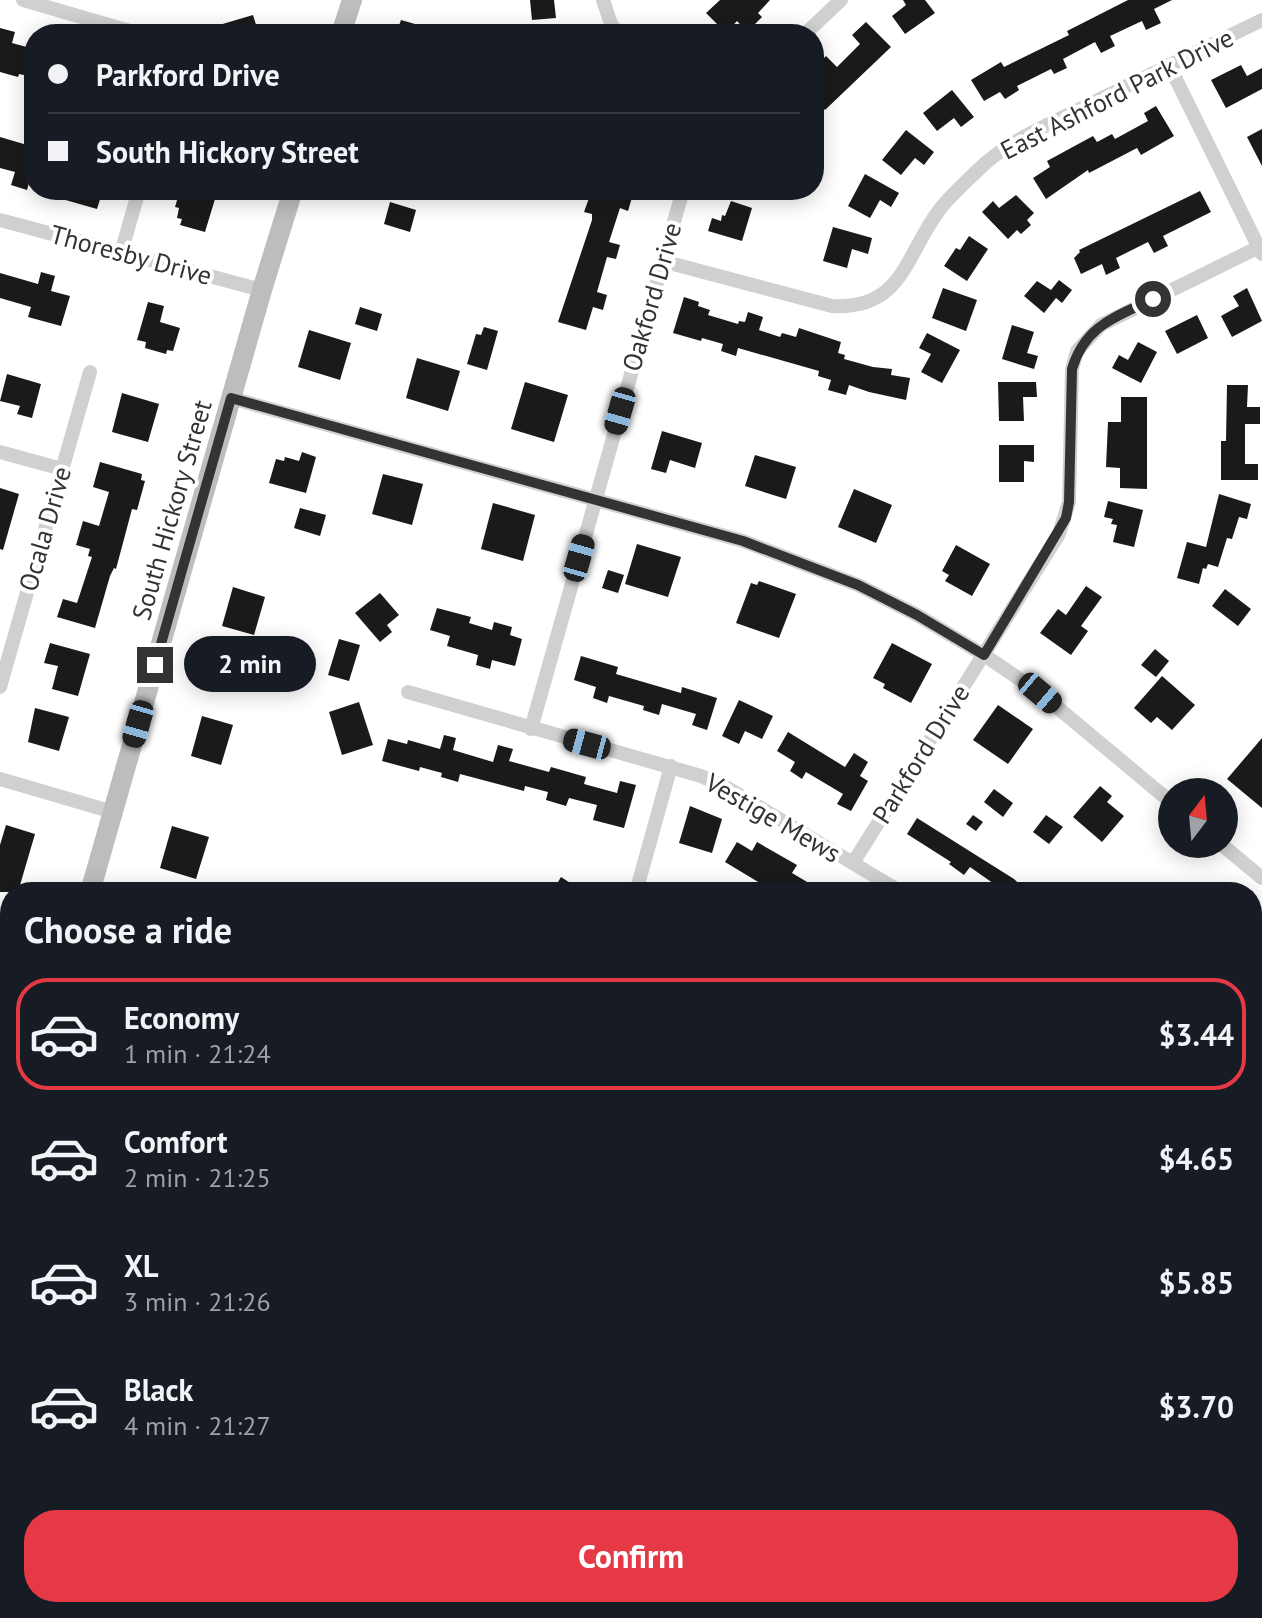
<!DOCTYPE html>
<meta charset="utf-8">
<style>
:root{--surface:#171b24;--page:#20242c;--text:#f1f3f6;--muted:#9ea1a6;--line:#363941;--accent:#e63946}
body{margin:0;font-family:"PT Sans",sans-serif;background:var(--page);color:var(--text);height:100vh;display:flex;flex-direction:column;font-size:30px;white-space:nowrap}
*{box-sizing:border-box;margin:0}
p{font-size:26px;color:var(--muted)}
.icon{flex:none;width:44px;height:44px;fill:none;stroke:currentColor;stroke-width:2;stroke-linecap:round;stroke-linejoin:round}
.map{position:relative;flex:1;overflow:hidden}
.panel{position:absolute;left:0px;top:882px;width:1262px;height:736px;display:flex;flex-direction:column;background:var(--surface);border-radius:32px 32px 0 0;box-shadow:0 4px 20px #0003}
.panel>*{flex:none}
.top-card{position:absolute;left:24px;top:24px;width:800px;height:176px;border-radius:32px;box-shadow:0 4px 20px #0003;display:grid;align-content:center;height:176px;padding:0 24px;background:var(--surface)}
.needle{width:52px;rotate:16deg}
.buttons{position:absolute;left:1158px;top:778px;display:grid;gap:16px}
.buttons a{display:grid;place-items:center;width:80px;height:80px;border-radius:50%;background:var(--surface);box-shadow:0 4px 20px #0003;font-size:40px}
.end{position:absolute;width:36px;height:36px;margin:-18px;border:10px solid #333;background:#fff;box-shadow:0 0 0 4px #fff}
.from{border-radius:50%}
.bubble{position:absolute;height:56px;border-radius:28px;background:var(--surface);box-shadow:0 4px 20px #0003;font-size:26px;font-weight:700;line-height:56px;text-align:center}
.car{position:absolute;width:24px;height:48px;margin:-24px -12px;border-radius:10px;box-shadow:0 0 6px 2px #0007;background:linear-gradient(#222 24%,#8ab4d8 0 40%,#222 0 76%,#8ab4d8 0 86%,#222 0)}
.top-card b{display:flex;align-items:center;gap:28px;height:76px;font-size:30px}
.top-card b+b{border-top:2px solid var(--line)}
.top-card i{width:20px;height:20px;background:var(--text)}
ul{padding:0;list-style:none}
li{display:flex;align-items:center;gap:24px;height:112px;margin:0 16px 12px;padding:0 8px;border:4px solid transparent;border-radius:32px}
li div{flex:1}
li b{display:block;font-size:30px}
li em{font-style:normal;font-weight:700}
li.current{border-color:var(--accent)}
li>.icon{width:72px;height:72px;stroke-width:1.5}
h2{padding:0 24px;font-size:36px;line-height:96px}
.button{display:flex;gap:16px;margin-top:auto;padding:16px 24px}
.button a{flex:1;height:92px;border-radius:32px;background:var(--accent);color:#fff;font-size:32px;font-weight:700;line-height:92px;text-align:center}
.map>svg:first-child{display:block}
.building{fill:#1a1a1a}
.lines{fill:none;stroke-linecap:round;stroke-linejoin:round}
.street{stroke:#d0d0d0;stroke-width:14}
.secondary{stroke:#bdbdbd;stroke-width:20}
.route{stroke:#333;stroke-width:10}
.labels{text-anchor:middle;stroke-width:8;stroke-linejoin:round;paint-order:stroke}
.street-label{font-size:26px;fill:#333;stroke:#fff}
</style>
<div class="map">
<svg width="1262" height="1618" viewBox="0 0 1262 1618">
<rect width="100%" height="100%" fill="#fff"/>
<g class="building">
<polygon points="530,0 554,0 556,18 532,20"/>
<polygon points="720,0 770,0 758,13 762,17 747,32 737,21 726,33 706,13"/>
<polygon points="903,0 925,0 935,13 905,34 892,16 906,5"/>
<polygon points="1128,0 1172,0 1154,9 1161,23 1146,30 1142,21 1110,36 1115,46 1101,53 1095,42 1063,59 1067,68 1054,74 1051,69 1017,86 1019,90 1005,99 1000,92 984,101 971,80 1001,62 1004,67 1069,35 1067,31"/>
<polygon points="253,15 259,34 199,34 199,31"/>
<polygon points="401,20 439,31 438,34 396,34"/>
<polygon points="866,22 891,47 825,110 814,98 819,90 814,85 814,76 822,68 818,64 826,56 837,67 860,44 852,35"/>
<polygon points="0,28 15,32 12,43 34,49 29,76 19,74 18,77 0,72"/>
<polygon points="1241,65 1247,76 1262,68 1262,89 1226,108 1211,80"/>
<polygon points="952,90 974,117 961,127 954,118 937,131 923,113"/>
<polygon points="1156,106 1174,136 1141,155 1137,148 1089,173 1088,170 1046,199 1033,178 1050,167 1047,161 1093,136 1097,142 1112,134 1115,139 1148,121 1144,113"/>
<polygon points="1262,129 1262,166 1247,137"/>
<polygon points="906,130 934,152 924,165 915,158 901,175 882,160"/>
<polygon points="0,137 34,147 34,177 31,176 27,190 11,185 15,172 0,168"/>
<polygon points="865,174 899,193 891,207 880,200 870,218 848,206"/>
<polygon points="65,190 103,190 97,209 62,199"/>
<polygon points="180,190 215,199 205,232 180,225 182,219 177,218 179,208 175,207"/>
<polygon points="600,190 619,190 633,194 628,211 620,208 609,242 620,245 616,259 607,257 597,292 607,295 603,310 593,307 586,330 558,322 592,220 592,214 584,212 589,198 597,200"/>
<polygon points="1200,191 1211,212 1163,236 1168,246 1154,253 1148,242 1116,258 1120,268 1106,275 1102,264 1081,274 1074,258 1080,252 1079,250"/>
<polygon points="1016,195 1034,213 1027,220 1031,225 1021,234 1017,230 1008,239 982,212 993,201 999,208"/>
<polygon points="731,201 752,208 742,241 708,231 712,218 721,221 722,215 725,216"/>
<polygon points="390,202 416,210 410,232 384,224"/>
<polygon points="833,227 872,238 868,254 852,249 847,268 823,261"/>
<polygon points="969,236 988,249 967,281 944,266 956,248 960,250"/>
<polygon points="41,272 55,276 51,291 70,296 61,326 28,317 31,307 0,298 0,273 38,284"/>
<polygon points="1059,280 1072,290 1062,303 1056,298 1044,313 1024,296 1037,281 1051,290"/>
<polygon points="943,288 977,300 966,331 932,318"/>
<polygon points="1247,288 1262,321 1232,337 1221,316 1239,306 1233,296"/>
<polygon points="684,297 699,302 698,306 710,310 708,315 738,324 739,321 745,322 748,312 763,317 759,330 780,337 782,333 796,337 799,328 841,342 838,353 845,355 844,359 873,367 892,369 891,375 910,378 906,400 869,392 849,385 846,395 828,390 831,380 818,376 819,371 738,348 736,356 721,351 723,344 702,338 701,341 673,333"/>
<polygon points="148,302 164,306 160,322 180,328 173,351 167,350 166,354 145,348 146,342 137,340"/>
<polygon points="360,307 382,314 377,331 355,324"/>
<polygon points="1197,315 1208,338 1177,354 1165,331"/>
<polygon points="1012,325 1034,332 1027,353 1038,356 1034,369 1002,359"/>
<polygon points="484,327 498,331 487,370 467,364 476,334 481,335"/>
<polygon points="309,330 351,343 340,380 298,367"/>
<polygon points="927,333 960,350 942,383 921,372 931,354 919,348"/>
<polygon points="1138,342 1157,352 1141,383 1112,368 1119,355 1128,360"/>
<polygon points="417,358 460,371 448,411 406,398"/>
<polygon points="7,374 41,384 32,418 17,414 20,406 0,401"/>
<polygon points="525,382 568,395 554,442 511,429"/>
<polygon points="998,382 1036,382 1037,397 1023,397 1024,421 999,421"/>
<polygon points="1227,385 1248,385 1247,407 1260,407 1260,424 1245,424 1245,464 1258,464 1258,480 1221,480 1221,441 1226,441"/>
<polygon points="122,393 159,404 148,442 112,432"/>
<polygon points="1121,397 1147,397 1147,489 1120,488 1120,468 1106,467 1108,422 1121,422"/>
<polygon points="662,431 702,443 695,468 670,460 666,473 651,469"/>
<polygon points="999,445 1034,445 1034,462 1024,461 1024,482 999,482"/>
<polygon points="302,452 316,457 306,493 269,483 276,459 284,461 285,457 299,461"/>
<polygon points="755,455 796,467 786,499 745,486"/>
<polygon points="100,462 142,474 141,480 145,481 137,510 132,509 116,569 114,568 110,576 95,628 57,617 63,599 77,603 92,557 88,556 90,549 76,545 83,521 99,526 109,492 93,487"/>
<polygon points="383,474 423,484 412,525 372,514"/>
<polygon points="0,488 19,494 3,550 0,549"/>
<polygon points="854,489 892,505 876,543 838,527"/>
<polygon points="1219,494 1251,504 1247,519 1239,517 1232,539 1227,538 1218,567 1208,564 1206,569 1203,568 1199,584 1177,578 1187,542 1206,547"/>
<polygon points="1108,501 1143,510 1134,547 1113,542 1117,525 1111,524 1113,519 1104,517"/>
<polygon points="493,503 535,515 523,561 481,549"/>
<polygon points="300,508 326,515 320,536 294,528"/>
<polygon points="637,544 681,557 668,597 625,584"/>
<polygon points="956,545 990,564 972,596 945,581 949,575 942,571"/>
<polygon points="608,570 624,575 618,593 602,588"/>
<polygon points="759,581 796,594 779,638 736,623 751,583 757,585"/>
<polygon points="1086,586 1102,597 1081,626 1088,631 1071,655 1040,633 1058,609 1066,615"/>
<polygon points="233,587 265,597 254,635 222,626"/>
<polygon points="1225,589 1251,609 1238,626 1212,606"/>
<polygon points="380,593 399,615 387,625 392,632 380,642 355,613"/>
<polygon points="437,608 471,617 469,623 492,630 494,622 512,627 510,635 522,639 515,666 492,660 490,669 476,665 478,655 447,646 450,636 430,630"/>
<polygon points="339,639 360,645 349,681 328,675"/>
<polygon points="50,643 90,654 78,696 52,689 58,666 44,663"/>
<polygon points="892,643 932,664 911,703 883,688 885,684 873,678"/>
<polygon points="1155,649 1169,661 1156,677 1141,665"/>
<polygon points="581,656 618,667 616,674 681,693 682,687 717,698 707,730 692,725 696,714 662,704 659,715 643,710 644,706 609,696 607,703 593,698 596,687 574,680"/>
<polygon points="1162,676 1195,705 1172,730 1157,717 1151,723 1134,708"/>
<polygon points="739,700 773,716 762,739 745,731 739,744 722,736"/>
<polygon points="359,702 373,745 342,755 329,712"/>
<polygon points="998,705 1033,729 1008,764 973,740"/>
<polygon points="35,708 69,717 59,751 28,742"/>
<polygon points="202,716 233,725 221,765 191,756"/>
<polygon points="788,732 845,767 854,753 868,762 860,776 868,781 851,811 837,804 843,794 806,772 802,779 790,771 795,762 777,751"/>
<polygon points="444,735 456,738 453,750 493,762 498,745 513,749 509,761 549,772 551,767 586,777 584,784 617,793 620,781 636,785 624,828 593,820 597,805 569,798 566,806 546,800 548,792 525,786 524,791 460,774 458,782 441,777 442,773 420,767 419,771 382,761 388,739 407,744 408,740 440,749"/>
<polygon points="1262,738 1262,808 1227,779"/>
<polygon points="1100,786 1112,796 1107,802 1124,816 1102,842 1073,817"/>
<polygon points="994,789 1013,803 1003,817 984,802"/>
<polygon points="690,806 722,819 712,853 679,843"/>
<polygon points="973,815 983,822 976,831 966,824"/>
<polygon points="1046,815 1063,827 1049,844 1033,832"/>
<polygon points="917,818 1014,879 1028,892 993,892 997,886 970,867 964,875 949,864 951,862 907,834"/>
<polygon points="6,825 35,834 18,892 0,892 0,845"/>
<polygon points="172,826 209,837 196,879 160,868"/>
<polygon points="737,842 752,851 757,842 783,857 797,865 792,873 824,892 762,892 765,886 725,862"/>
<polygon points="561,877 584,892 552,892"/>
</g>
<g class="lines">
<g class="street">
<polyline points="23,0 140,34"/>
<polyline points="603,0 611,24 619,34"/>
<polyline points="805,34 841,0"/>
<polyline points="1169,65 1262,254"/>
<polyline points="0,220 262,290"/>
<polyline points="121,253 139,190"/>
<path d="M662,261L832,306C903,310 905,255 940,209C951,195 966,182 978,170C1008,140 1051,124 1088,105C1146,77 1204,48 1262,20"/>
<polyline points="231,398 743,541 858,585 917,615 984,655 1040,693 1172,803"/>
<polyline points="0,452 62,469"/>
<polyline points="0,687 90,372"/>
<polyline points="408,692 701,776 726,787 901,892"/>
<polyline points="531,729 683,190"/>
<polyline points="0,779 113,812"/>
<polyline points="1221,844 1262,878"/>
<polyline points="853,863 1059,534 1069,502 1072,369 1077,351 1101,325 1259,247"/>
<polyline points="636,892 671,766"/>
<polyline points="1252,1083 1262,1084"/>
<polyline points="1252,1475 1262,1472"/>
</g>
<g class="secondary">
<polyline points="341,34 352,0"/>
<polyline points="90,892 262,290 293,190"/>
<polyline points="0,1211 10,1176"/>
</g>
</g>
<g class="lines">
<path class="route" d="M155,665L231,398L743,541L858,585L917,615L984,655L1066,518L1069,502L1072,369C1085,325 1116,317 1153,299"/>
</g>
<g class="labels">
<g class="street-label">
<text transform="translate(1117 94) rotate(-27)" y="9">East Ashford Park Drive</text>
<text transform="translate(131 255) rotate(15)" y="9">Thoresby Drive</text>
<text transform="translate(652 297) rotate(-74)" y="9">Oakford Drive</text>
<text transform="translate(172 510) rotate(-74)" y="9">South Hickory Street</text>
<text transform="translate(45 529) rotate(-74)" y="9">Ocala Drive</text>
<text transform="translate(921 754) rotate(-58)" y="9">Parkford Drive</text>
<text transform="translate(773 818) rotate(30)" y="9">Vestige Mews</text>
</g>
</g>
</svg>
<div class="buttons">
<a><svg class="needle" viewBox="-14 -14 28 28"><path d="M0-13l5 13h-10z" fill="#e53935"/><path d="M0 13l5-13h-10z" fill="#9ea1a6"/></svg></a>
</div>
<i class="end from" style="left:1153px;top:299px"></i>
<i class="end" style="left:155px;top:665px"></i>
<div class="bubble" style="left:184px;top:636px;width:132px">2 min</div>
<i class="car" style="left:620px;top:411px;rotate:196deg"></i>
<i class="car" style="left:579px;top:558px;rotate:16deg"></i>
<i class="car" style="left:1040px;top:693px;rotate:130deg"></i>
<i class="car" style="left:138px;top:724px;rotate:196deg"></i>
<i class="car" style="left:587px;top:744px;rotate:285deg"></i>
<div class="top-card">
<b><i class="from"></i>Parkford Drive</b>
<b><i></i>South Hickory Street</b>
</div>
<section class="panel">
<h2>Choose a ride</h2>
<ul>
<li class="current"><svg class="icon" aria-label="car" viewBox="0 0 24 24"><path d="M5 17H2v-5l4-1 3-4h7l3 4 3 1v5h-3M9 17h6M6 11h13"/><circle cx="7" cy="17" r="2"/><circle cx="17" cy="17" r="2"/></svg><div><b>Economy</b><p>1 min · 21:24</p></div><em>$3.44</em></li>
<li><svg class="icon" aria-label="car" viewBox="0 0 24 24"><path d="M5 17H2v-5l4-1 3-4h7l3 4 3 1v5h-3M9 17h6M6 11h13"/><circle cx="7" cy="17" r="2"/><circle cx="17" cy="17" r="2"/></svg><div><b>Comfort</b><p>2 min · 21:25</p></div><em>$4.65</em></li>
<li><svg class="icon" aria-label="car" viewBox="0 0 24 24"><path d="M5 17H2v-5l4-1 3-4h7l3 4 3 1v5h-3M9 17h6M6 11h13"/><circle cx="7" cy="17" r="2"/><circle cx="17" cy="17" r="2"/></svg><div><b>XL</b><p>3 min · 21:26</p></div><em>$5.85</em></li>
<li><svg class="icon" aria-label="car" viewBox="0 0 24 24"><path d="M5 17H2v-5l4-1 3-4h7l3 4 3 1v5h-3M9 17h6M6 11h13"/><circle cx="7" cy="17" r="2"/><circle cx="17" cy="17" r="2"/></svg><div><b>Black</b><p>4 min · 21:27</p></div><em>$3.70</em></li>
</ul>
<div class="button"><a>Confirm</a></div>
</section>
</div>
